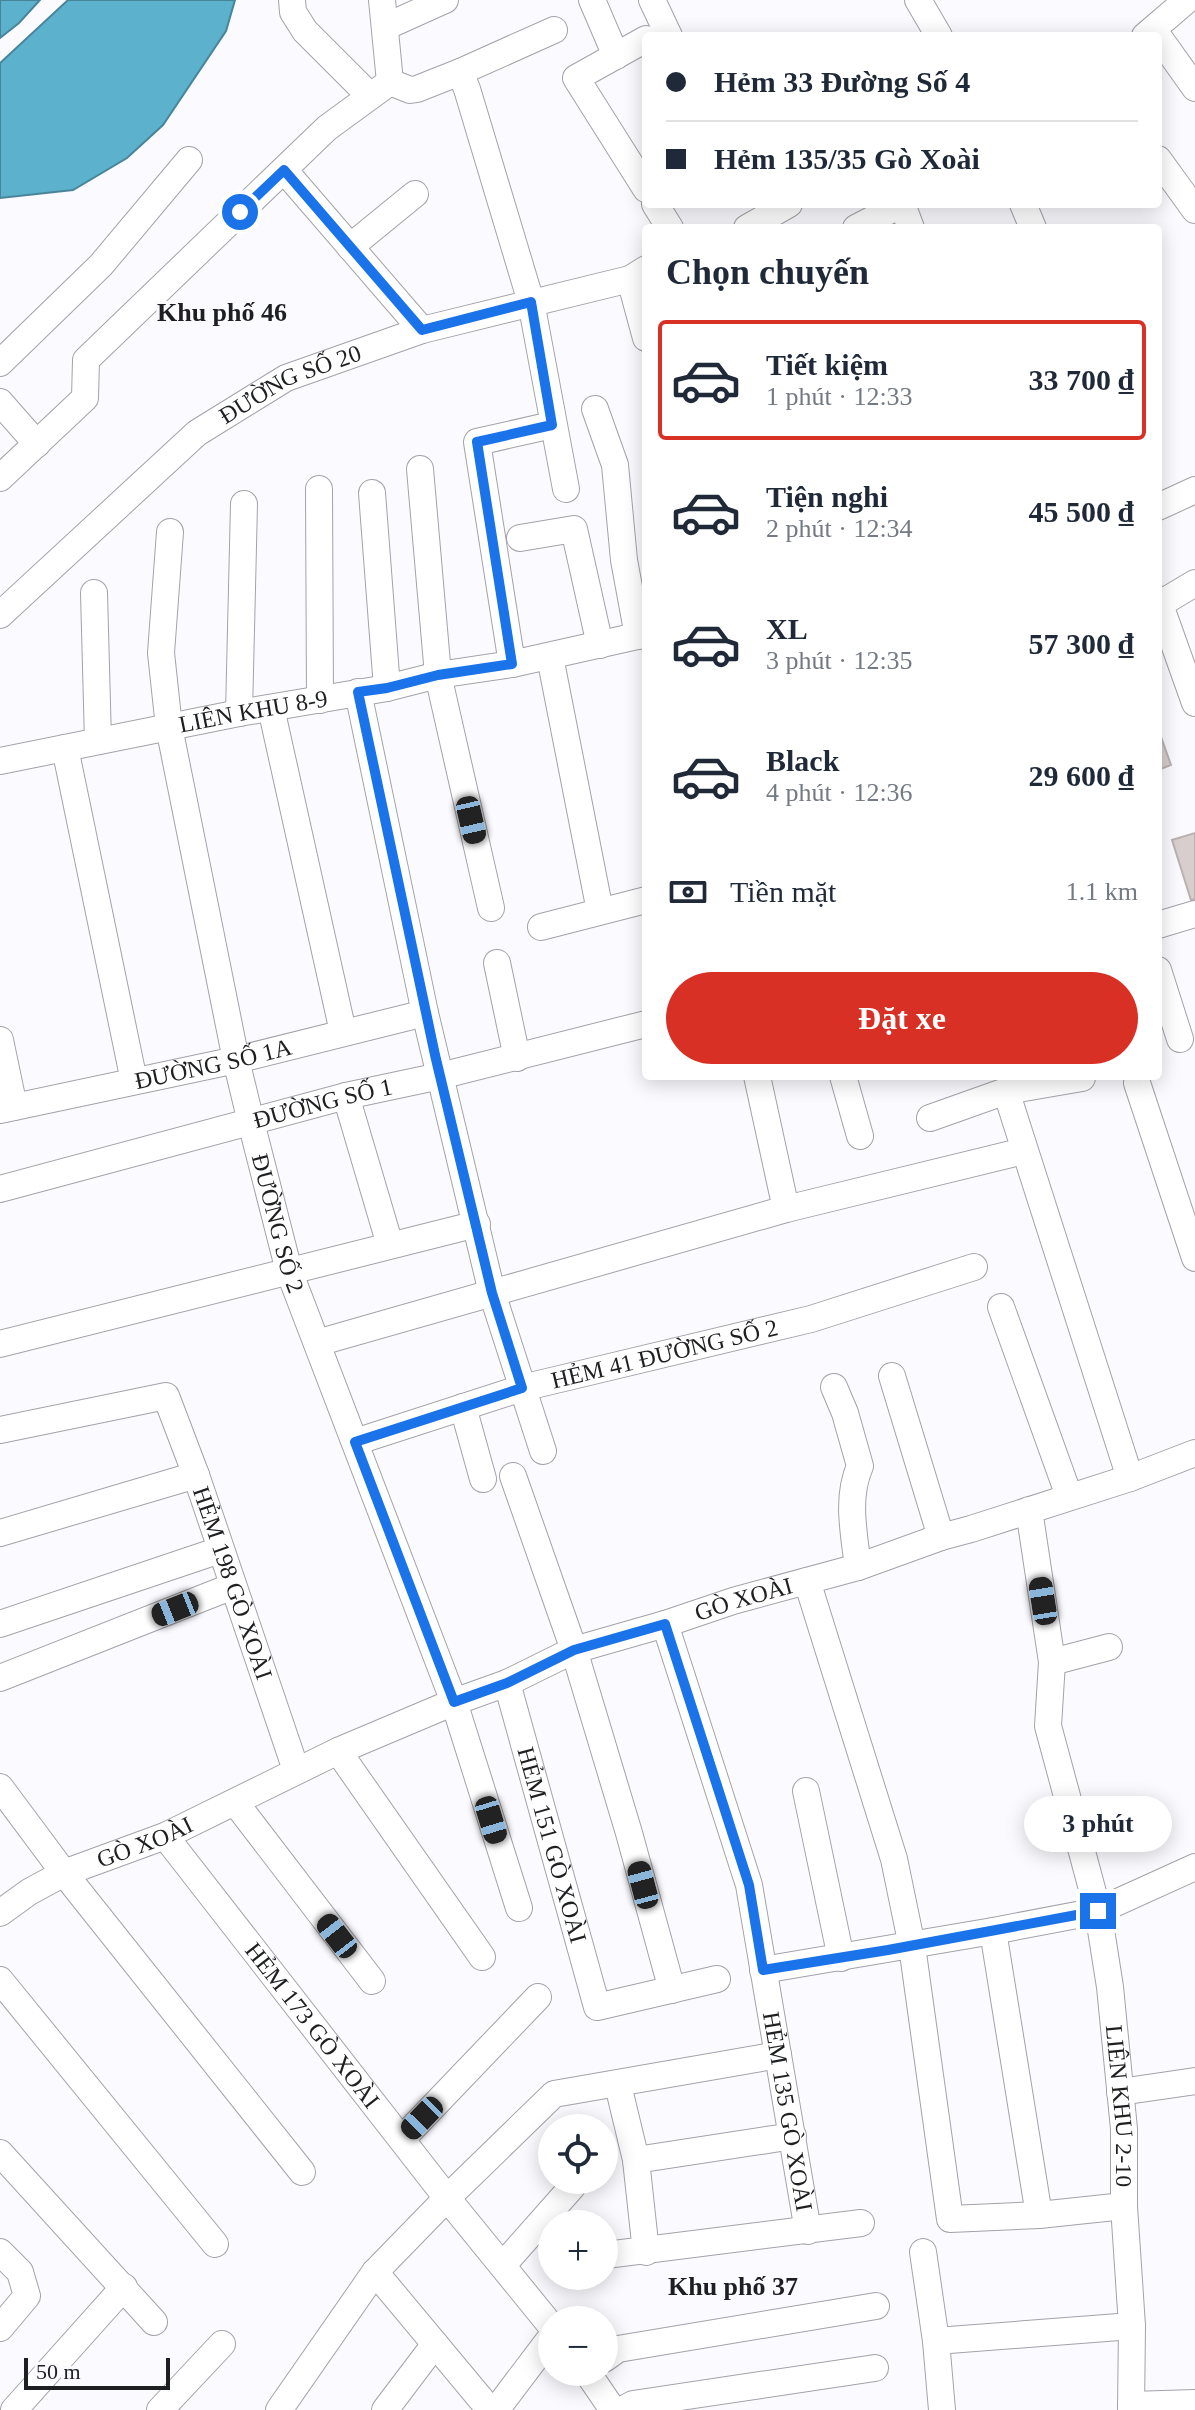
<!DOCTYPE html>
<html lang="vi">
<meta charset="utf-8">
<style>
:root{--surface:#fff;--page:#f2f2f3;--text:#1f2937;--muted:#747a83;--line:#e0e1e3;--accent:#d93025}
body{margin:0;font-family:Georgia,serif;background:var(--page);color:var(--text);height:100vh;display:flex;flex-direction:column;font-size:30px;white-space:nowrap}
*{box-sizing:border-box;margin:0}
p{font-size:26px;color:var(--muted)}
.icon{flex:none;width:44px;height:44px;fill:none;stroke:currentColor;stroke-width:2;stroke-linecap:round;stroke-linejoin:round}
.map{position:relative;flex:1;overflow:hidden}
.details{position:absolute;left:642px;top:224px;width:520px;height:856px;display:flex;flex-direction:column;background:var(--surface);border-radius:8px;box-shadow:0 4px 20px #0003}
.details>*{flex:none}
.top-card{position:absolute;left:642px;top:32px;width:520px;height:176px;border-radius:8px;box-shadow:0 4px 20px #0003;display:grid;align-content:center;height:176px;padding:0 24px;background:var(--surface)}
.tools{position:absolute;left:538px;top:2114px;display:grid;gap:16px}
.tools a{display:grid;place-items:center;width:80px;height:80px;border-radius:50%;background:var(--surface);box-shadow:0 4px 20px #0003;font-size:40px}
.scale{position:absolute;left:24px;bottom:20px;width:146px;box-sizing:border-box;padding-left:8px;border:4px solid #1e1f21;border-top:0;font-size:22px;line-height:28px;white-space:nowrap;color:#1e1f21;-webkit-text-stroke:6px #fafaff;paint-order:stroke}
.end{position:absolute;width:36px;height:36px;margin:-18px;border:10px solid #1a73e8;background:#fff;box-shadow:0 0 0 4px #fff}
.from{border-radius:50%}
.bubble{position:absolute;height:56px;border-radius:28px;background:var(--surface);box-shadow:0 4px 20px #0003;font-size:26px;font-weight:600;line-height:56px;text-align:center}
.car{position:absolute;width:24px;height:48px;margin:-24px -12px;border-radius:10px;box-shadow:0 0 6px 2px #0007;background:linear-gradient(#222 24%,#8ab4d8 0 40%,#222 0 76%,#8ab4d8 0 86%,#222 0)}
.top-card b{display:flex;align-items:center;gap:28px;height:76px;font-size:30px}
.top-card b+b{border-top:2px solid var(--line)}
.top-card i{width:20px;height:20px;background:var(--text)}
ul{padding:0;list-style:none}
li{display:flex;align-items:center;gap:24px;height:120px;margin:0 16px 12px;padding:0 8px;border:4px solid transparent;border-radius:8px}
li div{flex:1}
li b{display:block;font-size:30px}
li em{font-style:normal;font-weight:600}
li.active{border-color:var(--accent)}
li>.icon{width:72px;height:72px;stroke-width:1.5}
h2{padding:0 24px;font-size:36px;line-height:96px}
.pay{display:flex;align-items:center;gap:20px;height:88px;padding:0 24px;font-size:30px}
.pay p{margin-inline-start:auto}
.action{display:flex;gap:16px;margin-top:auto;padding:16px 24px}
.action a{flex:1;height:92px;border-radius:48px;background:var(--accent);color:#fff;font-size:32px;font-weight:600;line-height:92px;text-align:center}
.map>svg:first-child{display:block}
.water{fill:#5cb1cc;stroke:#498599;stroke-width:2}
.building{fill:#d7cecd;stroke:#bab2b1;stroke-width:2}
.lines{fill:none;stroke-linecap:round;stroke-linejoin:round}
.minor-casing{stroke:#a2a3aa;stroke-width:28}
.minor{stroke:#fff;stroke-width:26}
.route{stroke:#1a73e8;stroke-width:10}
.labels{text-anchor:middle;stroke-width:6;stroke-linejoin:round;paint-order:stroke}
.street-label{font-size:24px;fill:#1e1f21;stroke:#fafaff}
.neighbourhood-label{font-size:26px;font-weight:bold;fill:#1e1f21;stroke:#fafaff}
</style>
<div class="map">
<svg width="1195" height="2410" viewBox="0 0 1195 2410">
<rect width="100%" height="100%" fill="#fafaff"/>
<g class="water">
<polygon points="0,0 40,0 19,23 0,38"/>
<polygon points="68,0 235,0 226,31 163,125 127,158 73,190 0,198 0,63"/>
</g>
<g class="building">
<polygon points="1160,734 1171,765 1158,770 1158,735"/>
<polygon points="1195,833 1195,899 1191,900 1172,840"/>
</g>
<g class="lines">
<g class="minor-casing">
<g id="minor">
<polyline points="292,0 293,12 305,31 370,96"/>
<polyline points="382,0 390,82"/>
<polyline points="592,0 616,56"/>
<polyline points="652,0 669,36"/>
<polyline points="918,0 939,36"/>
<polyline points="385,27 445,0"/>
<polyline points="1145,36 1187,0"/>
<polyline points="1158,36 1195,88"/>
<polyline points="646,39 576,78 646,189"/>
<polyline points="460,72 554,30"/>
<polyline points="390,82 410,90 417,89 460,72 467,89 531,302 566,489"/>
<polyline points="1158,159 1195,210"/>
<polyline points="284,170 422,330"/>
<polyline points="655,204 670,228"/>
<polyline points="902,204 911,228"/>
<polyline points="1023,204 1033,228"/>
<polyline points="747,228 789,204"/>
<polyline points="856,228 902,204"/>
<polyline points="350,247 415,194"/>
<polyline points="630,279 646,338"/>
<polyline points="0,363 101,265 189,160"/>
<polyline points="0,402 37,444"/>
<polyline points="595,409 615,465 624,560 638,636"/>
<polyline points="420,469 438,675 491,908"/>
<polyline points="0,478 85,398 86,360 327,128 390,82"/>
<polyline points="319,489 320,700"/>
<polyline points="372,493 387,688"/>
<polyline points="1158,507 1195,490"/>
<path id="s1" d="M170,532L161,653L169,727L236,1060L251,1122L289,1271L454,1702L519,1908"/>
<polyline points="520,538 574,529 600,645"/>
<polyline points="94,593 98,741"/>
<polyline points="1158,599 1195,703"/>
<polyline points="1160,604 1195,583"/>
<path id="s2" d="M0,615L197,433L286,378L422,330L630,279L646,269"/>
<polyline points="550,657 600,911"/>
<polyline points="512,664 477,442 552,425"/>
<polyline points="358,692 425,1013 492,1293 543,1451"/>
<polyline points="271,708 343,1032"/>
<polyline points="239,713 244,504"/>
<polyline points="65,748 134,1081"/>
<path id="s3" d="M0,761L239,713L387,688L438,675L512,664L646,634"/>
<polyline points="1158,925 1195,914"/>
<polyline points="541,927 646,900"/>
<polyline points="497,963 517,1058"/>
<polyline points="1158,970 1180,1039"/>
<polyline points="0,1040 14,1107"/>
<polyline points="757,1076 786,1209"/>
<polyline points="843,1076 860,1136"/>
<polyline points="1137,1083 1195,1258"/>
<polyline points="1006,1091 1130,1478"/>
<polyline points="346,1096 390,1245"/>
<path id="s4" d="M0,1110L236,1060L425,1013"/>
<polyline points="930,1118 1006,1091 1082,1078"/>
<path id="s5" d="M0,1189L346,1096L440,1076L646,1024"/>
<polyline points="1001,1307 1069,1496"/>
<polyline points="317,1343 786,1209 1024,1151"/>
<polyline points="0,1344 477,1224"/>
<polyline points="892,1376 941,1537"/>
<path d="M834,1387L845,1413L860,1466C846,1498 854,1533 858,1567"/>
<polyline points="463,1407 483,1479"/>
<path id="s6" d="M0,1430L166,1396L196,1475L296,1770"/>
<path id="s7" d="M355,1442L522,1388L811,1319L974,1267"/>
<polyline points="513,1476 574,1650 629,1833 672,1990"/>
<path id="s8" d="M1029,1510L1052,1662L1048,1726L1098,1911L1110,1987L1124,2129V2206L1132,2326L1131,2410"/>
<polyline points="0,1533 196,1475"/>
<polyline points="807,1581 894,1859 912,1946 950,2219 1039,2215 1124,2206"/>
<polyline points="0,1624 220,1550"/>
<path id="s9" d="M665,1624L749,1885L808,2231"/>
<polyline points="1052,1662 1109,1647"/>
<polyline points="0,1678 233,1586"/>
<path id="s10" d="M507,1683L597,2007L717,1979"/>
<polyline points="338,1751 482,1957"/>
<polyline points="0,1787 64,1873 302,2172"/>
<polyline points="806,1791 841,1958"/>
<polyline points="235,1802 372,1981"/>
<path id="s11" d="M165,1836L447,2198L552,2327"/>
<path id="s12" d="M0,1913L29,1892L64,1873L165,1836L338,1751L454,1702L507,1683L574,1650L665,1624L733,1601L858,1567L941,1537L971,1529L1130,1478L1195,1453"/>
<polyline points="993,1931 1039,2215"/>
<polyline points="763,1970 993,1931 1098,1911 1195,1867"/>
<polyline points="0,1980 215,2244"/>
<polyline points="618,2085 636,2160 646,2252"/>
<polyline points="1120,2092 1195,2081"/>
<polyline points="403,2138 538,1997"/>
<polyline points="0,2153 154,2322"/>
<polyline points="636,2160 793,2136"/>
<polyline points="0,2252 20,2272 27,2296 0,2328"/>
<polyline points="923,2252 936,2341 942,2410"/>
<polyline points="606,2255 861,2223"/>
<polyline points="503,2265 572,2187"/>
<polyline points="375,2272 490,2410"/>
<polyline points="936,2341 1132,2326"/>
<polyline points="604,2359 618,2349 876,2306"/>
<polyline points="587,2372 613,2410"/>
<polyline points="1131,2405 1195,2403"/>
<polyline points="14,2410 124,2287"/>
<polyline points="160,2410 222,2344"/>
<polyline points="279,2410 375,2272 447,2198 554,2094 778,2055"/>
<polyline points="385,2410 435,2344"/>
<polyline points="496,2410 552,2336"/>
<polyline points="622,2410 633,2404 875,2368"/>
</g>
</g>
<use href="#minor" class="minor"/>
</g>
<g class="lines">
<polyline class="route" points="240,212 284,170 422,330 531,302 552,425 477,442 512,664 438,675 387,688 358,692 435,1055 492,1293 522,1388 355,1442 454,1702 507,1683 574,1650 665,1624 749,1885 763,1970 888,1950 1098,1911"/>
</g>
<g class="labels">
<g class="street-label">
<text dy="8" stroke="none"><textPath href="#s2" startOffset="374">ĐƯỜNG SỐ 20</textPath></text>
<text dy="8" stroke="none"><textPath href="#s3" startOffset="258">LIÊN KHU 8-9</textPath></text>
<text dy="8" stroke="none"><textPath href="#s4" startOffset="218">ĐƯỜNG SỐ 1A</textPath></text>
<text dy="8" stroke="none"><textPath href="#s5" startOffset="334">ĐƯỜNG SỐ 1</textPath></text>
<text dy="8" stroke="none"><textPath href="#s1" startOffset="704">ĐƯỜNG SỐ 2</textPath></text>
<text dy="8" stroke="none"><textPath href="#s7" startOffset="322">HẺM 41 ĐƯỜNG SỐ 2</textPath></text>
<text dy="8" stroke="none"><textPath href="#s6" startOffset="368">HẺM 198 GÒ XOÀI</textPath></text>
<text dy="8" stroke="none"><textPath href="#s12" startOffset="810">GÒ XOÀI</textPath></text>
<text dy="8" stroke="none"><textPath href="#s12" startOffset="162">GÒ XOÀI</textPath></text>
<text dy="8" stroke="none"><textPath href="#s10" startOffset="168">HẺM 151 GÒ XOÀI</textPath></text>
<text dy="8" stroke="none"><textPath href="#s11" startOffset="240">HẺM 173 GÒ XOÀI</textPath></text>
<text dy="8" stroke="none"><textPath href="#s8" startOffset="606">LIÊN KHU 2-10</textPath></text>
<text dy="8" stroke="none"><textPath href="#s9" startOffset="504">HẺM 135 GÒ XOÀI</textPath></text>
</g>
<g class="neighbourhood-label">
<text x="222" y="321">Khu phố 46</text>
<text x="733" y="2295">Khu phố 37</text>
</g>
</g>
</svg>
<div class="tools">
<a><svg class="icon" aria-label="locate" viewBox="0 0 24 24"><circle cx="12" cy="12" r="6"/><path d="M12 2v4M12 18v4M2 12h4M18 12h4"/></svg></a>
<a>+</a>
<a>−</a>
</div>
<div class="scale">50 m</div>
<i class="end from" style="left:240px;top:212px"></i>
<i class="end" style="left:1098px;top:1911px"></i>
<div class="bubble" style="left:1024px;top:1796px;width:148px">3 phút</div>
<i class="car" style="left:471px;top:820px;rotate:167deg"></i>
<i class="car" style="left:1043px;top:1601px;rotate:351deg"></i>
<i class="car" style="left:175px;top:1609px;rotate:248deg"></i>
<i class="car" style="left:491px;top:1820px;rotate:163deg"></i>
<i class="car" style="left:643px;top:1885px;rotate:345deg"></i>
<i class="car" style="left:337px;top:1936px;rotate:322deg"></i>
<i class="car" style="left:422px;top:2118px;rotate:224deg"></i>
<div class="top-card">
<b><i class="from"></i>Hẻm 33 Đường Số 4</b>
<b><i></i>Hẻm 135/35 Gò Xoài</b>
</div>
<section class="details">
<h2>Chọn chuyến</h2>
<ul>
<li class="active"><svg class="icon" aria-label="car" viewBox="0 0 24 24"><path d="M5 17H2v-5l4-1 3-4h7l3 4 3 1v5h-3M9 17h6M6 11h13"/><circle cx="7" cy="17" r="2"/><circle cx="17" cy="17" r="2"/></svg><div><b>Tiết kiệm</b><p>1 phút · 12:33</p></div><em>33 700 ₫</em></li>
<li><svg class="icon" aria-label="car" viewBox="0 0 24 24"><path d="M5 17H2v-5l4-1 3-4h7l3 4 3 1v5h-3M9 17h6M6 11h13"/><circle cx="7" cy="17" r="2"/><circle cx="17" cy="17" r="2"/></svg><div><b>Tiện nghi</b><p>2 phút · 12:34</p></div><em>45 500 ₫</em></li>
<li><svg class="icon" aria-label="car" viewBox="0 0 24 24"><path d="M5 17H2v-5l4-1 3-4h7l3 4 3 1v5h-3M9 17h6M6 11h13"/><circle cx="7" cy="17" r="2"/><circle cx="17" cy="17" r="2"/></svg><div><b>XL</b><p>3 phút · 12:35</p></div><em>57 300 ₫</em></li>
<li><svg class="icon" aria-label="car" viewBox="0 0 24 24"><path d="M5 17H2v-5l4-1 3-4h7l3 4 3 1v5h-3M9 17h6M6 11h13"/><circle cx="7" cy="17" r="2"/><circle cx="17" cy="17" r="2"/></svg><div><b>Black</b><p>4 phút · 12:36</p></div><em>29 600 ₫</em></li>
</ul>
<div class="pay"><svg class="icon" aria-label="cash" viewBox="0 0 24 24"><path d="M3 7h18v10H3z"/><circle cx="12" cy="12" r="2"/></svg>Tiền mặt<p>1.1 km</p></div>
<div class="action"><a>Đặt xe</a></div>
</section>
</div>
